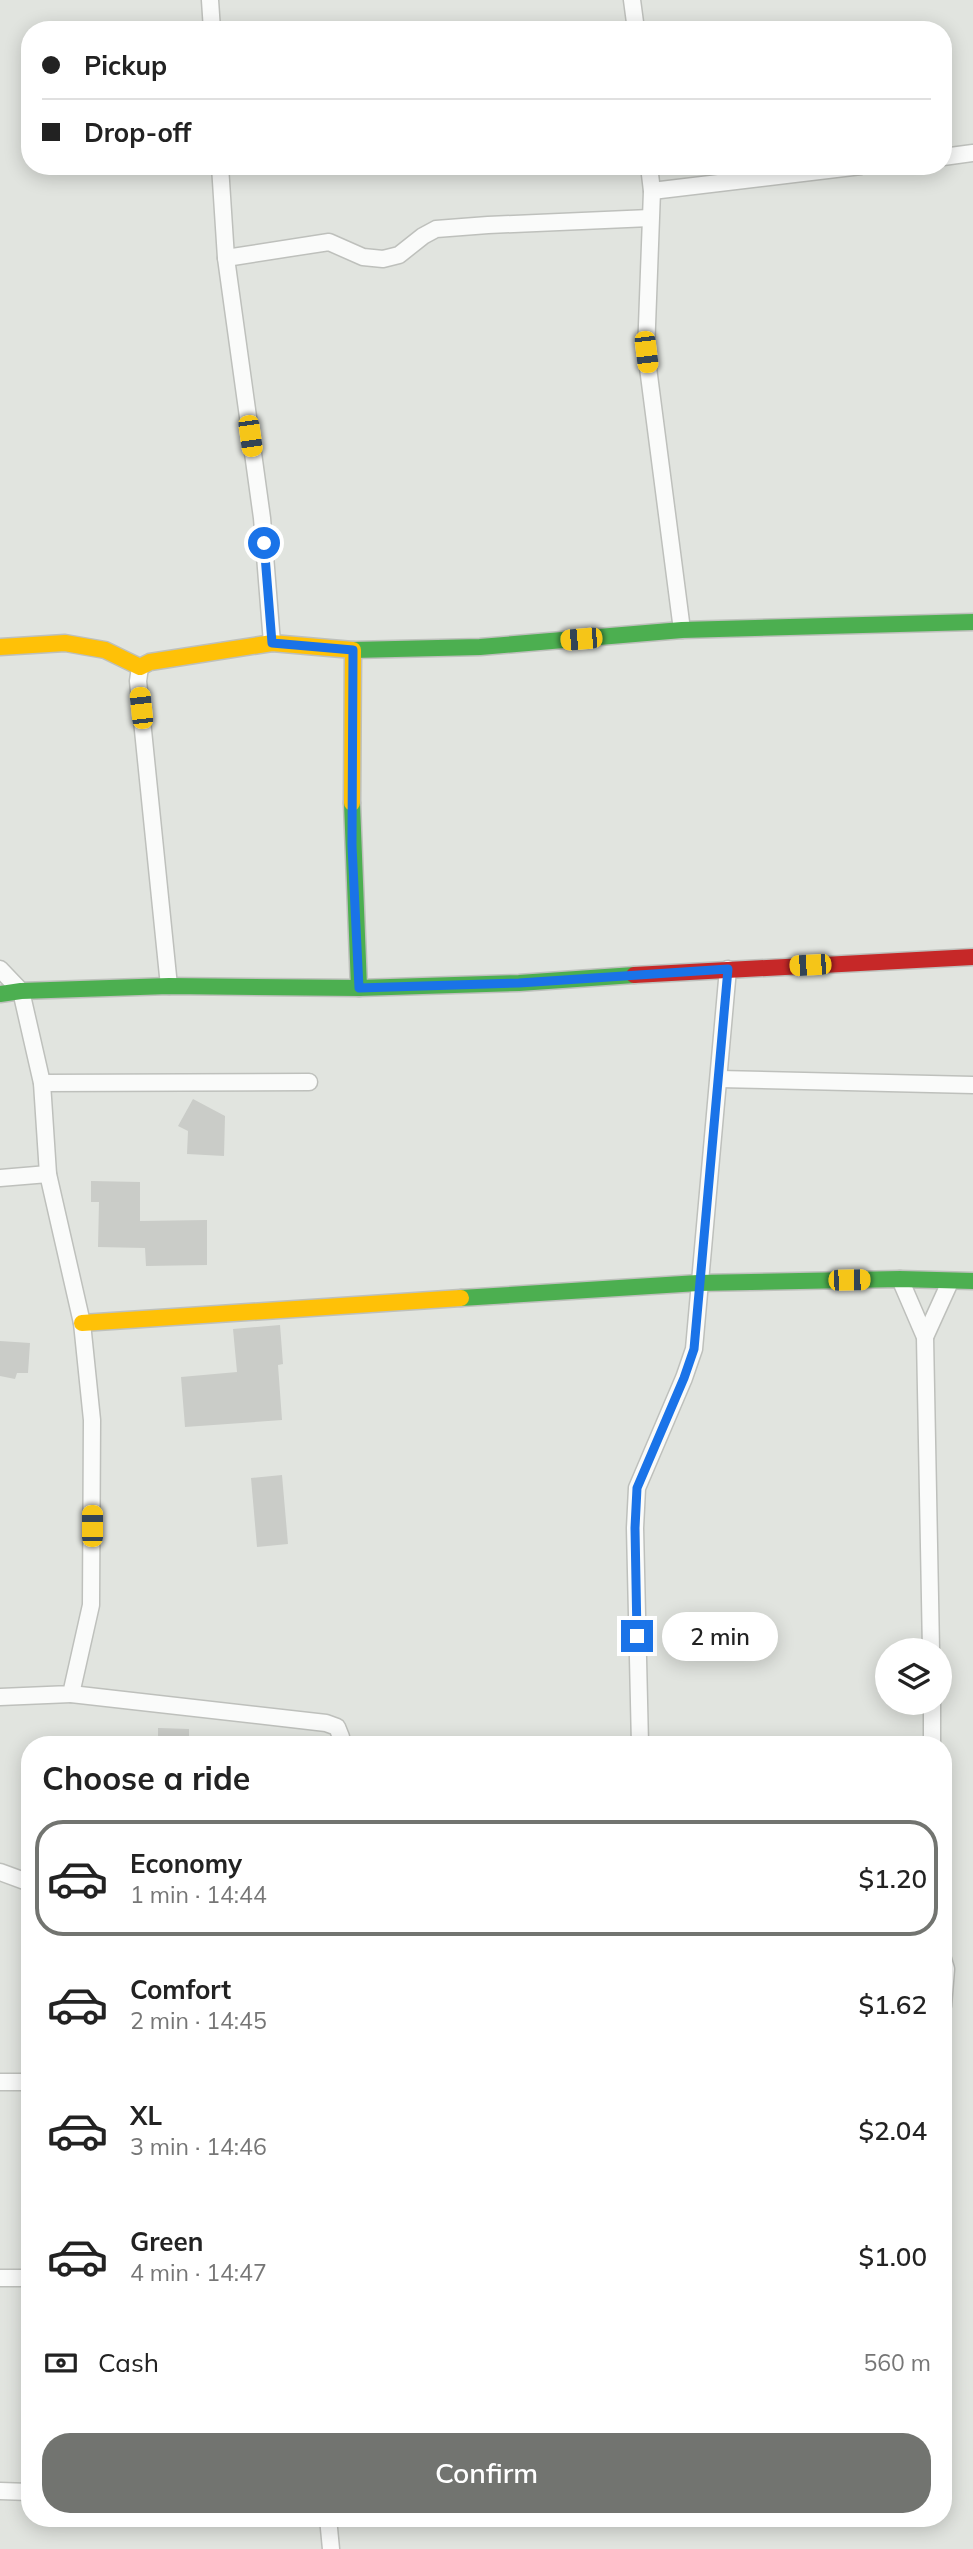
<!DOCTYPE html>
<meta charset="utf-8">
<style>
:root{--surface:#fff;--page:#f2f2f2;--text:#222;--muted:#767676;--line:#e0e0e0;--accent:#727470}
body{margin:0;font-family:Mulish,sans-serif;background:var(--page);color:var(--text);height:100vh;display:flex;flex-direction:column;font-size:26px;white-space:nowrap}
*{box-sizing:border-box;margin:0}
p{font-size:23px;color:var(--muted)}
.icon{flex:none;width:38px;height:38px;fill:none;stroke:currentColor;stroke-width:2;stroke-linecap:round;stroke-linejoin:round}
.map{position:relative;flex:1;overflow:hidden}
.side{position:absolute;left:21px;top:1736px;width:931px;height:791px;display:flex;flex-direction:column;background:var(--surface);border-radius:28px;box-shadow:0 4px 18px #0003}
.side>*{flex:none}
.top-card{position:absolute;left:21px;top:21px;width:931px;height:154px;border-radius:28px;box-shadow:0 4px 18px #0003;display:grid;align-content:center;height:154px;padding:0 21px;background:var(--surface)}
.fabs{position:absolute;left:875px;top:1638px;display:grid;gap:14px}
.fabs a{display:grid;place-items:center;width:77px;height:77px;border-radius:50%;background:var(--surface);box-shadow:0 4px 18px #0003;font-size:35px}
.end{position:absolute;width:32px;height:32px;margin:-16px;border:9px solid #1a73e8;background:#fff;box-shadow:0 0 0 4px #fff}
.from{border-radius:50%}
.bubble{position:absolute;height:49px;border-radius:24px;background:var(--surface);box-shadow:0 4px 18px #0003;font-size:23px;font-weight:600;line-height:49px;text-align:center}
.car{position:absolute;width:21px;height:42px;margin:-21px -10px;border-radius:9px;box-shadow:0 0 5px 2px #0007;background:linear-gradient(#f5c518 24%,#345 0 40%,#f5c518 0 76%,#345 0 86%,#f5c518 0)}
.top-card b{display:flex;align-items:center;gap:24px;height:66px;font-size:26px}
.top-card b+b{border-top:2px solid var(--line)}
.top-card i{width:18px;height:18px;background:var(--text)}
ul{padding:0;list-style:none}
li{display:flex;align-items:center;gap:21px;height:116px;margin:0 14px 10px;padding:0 7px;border:4px solid transparent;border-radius:28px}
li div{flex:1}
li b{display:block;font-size:26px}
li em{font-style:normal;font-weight:600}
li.current{border-color:var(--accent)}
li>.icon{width:63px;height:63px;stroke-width:1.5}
h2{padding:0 21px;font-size:32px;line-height:84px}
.pay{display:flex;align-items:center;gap:18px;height:77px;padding:0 21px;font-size:26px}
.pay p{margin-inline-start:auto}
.cta{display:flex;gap:14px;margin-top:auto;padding:14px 21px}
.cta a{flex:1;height:80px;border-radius:28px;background:var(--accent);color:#fff;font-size:28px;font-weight:600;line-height:80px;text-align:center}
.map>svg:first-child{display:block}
.building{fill:#caccc8}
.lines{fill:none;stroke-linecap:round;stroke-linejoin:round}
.street-casing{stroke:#bec0bc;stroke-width:19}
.fast-casing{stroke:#bec0bc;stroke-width:19}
.slow-casing{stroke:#bec0bc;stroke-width:19}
.jam-casing{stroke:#bec0bc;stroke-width:19}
.street{stroke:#fafbfa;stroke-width:16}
.fast{stroke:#4caf50;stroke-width:16}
.slow{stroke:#ffc107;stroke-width:16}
.jam{stroke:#c62828;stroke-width:16}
.route{stroke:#1a73e8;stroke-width:9}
</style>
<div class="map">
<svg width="973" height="2549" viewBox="0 0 973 2549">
<rect width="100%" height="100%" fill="#e1e4df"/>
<g class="building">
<polygon points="193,1099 225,1116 224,1156 187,1154 188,1131 178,1126"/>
<polygon points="91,1181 140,1182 140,1221 207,1220 207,1265 146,1266 145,1248 98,1247 99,1202 91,1202"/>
<polygon points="280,1325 283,1364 278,1365 282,1420 185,1427 181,1377 237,1372 233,1329"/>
<polygon points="0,1341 30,1343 28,1373 17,1373 15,1379 0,1376"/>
<polygon points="282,1475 288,1544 257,1547 251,1478"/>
<polygon points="158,1728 189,1729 189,1745 158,1745"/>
</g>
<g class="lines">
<g class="street-casing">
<g id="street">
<polyline points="210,0 212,30"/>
<polyline points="632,0 636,30"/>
<polyline points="943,157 973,153"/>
<polyline points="220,166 226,258 262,518 272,643"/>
<polyline points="649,166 652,191 646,352 682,630"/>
<polyline points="652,191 861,166"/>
<polyline points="226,258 329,242 363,257 383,259 399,255 423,236 436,229 488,225 650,218"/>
<polyline points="140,667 138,681 169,986"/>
<polyline points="0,969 21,991 42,1083 48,1174 82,1323 92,1420 91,1605 71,1694 0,1697"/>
<polyline points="719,1079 973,1085"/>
<polyline points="42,1083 309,1082"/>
<polyline points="0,1178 48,1174"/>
<polyline points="900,1279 925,1337 931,1650"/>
<polyline points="925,1337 950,1282"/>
<polyline points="71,1694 326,1723 337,1727 341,1737 341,1745"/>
<polyline points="932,1703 932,1745"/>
<polyline points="640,1745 635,1528 637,1488 684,1378 694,1349 728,969"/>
<polyline points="0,1872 30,1883"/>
<polyline points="943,1959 946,1969 943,2006"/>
<polyline points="0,2082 30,2082"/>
<polyline points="0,2278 30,2278"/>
<polyline points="0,2491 30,2492"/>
<polyline points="328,2518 331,2549"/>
</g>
</g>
<g class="fast-casing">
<g id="fast">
<polyline points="353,650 480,647 682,630 973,622"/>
<polyline points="352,803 359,988"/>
<polyline points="0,994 21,991 169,986 359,988 519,983 634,975"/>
<polyline points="461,1298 698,1283 900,1279 973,1281"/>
</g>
</g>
<g class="slow-casing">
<g id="slow">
<polyline points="0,647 65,643 105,650 140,667 150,662 272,643 353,650 352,803"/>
<polyline points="82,1323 461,1298"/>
</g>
</g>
<g class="jam-casing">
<polyline id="jam" points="634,975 973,957"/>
</g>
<use href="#street" class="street"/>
<use href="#fast" class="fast"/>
<use href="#slow" class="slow"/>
<use href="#jam" class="jam"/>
</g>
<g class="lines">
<polyline class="route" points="264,543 272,643 353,650 352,846 359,988 519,983 728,969 694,1349 684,1378 637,1488 635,1528 637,1636"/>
</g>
</svg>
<div class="fabs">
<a><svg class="icon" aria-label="layers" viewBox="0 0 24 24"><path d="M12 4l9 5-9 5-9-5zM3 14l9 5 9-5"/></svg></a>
</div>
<i class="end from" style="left:264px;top:543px"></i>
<i class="end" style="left:637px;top:1636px"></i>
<div class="bubble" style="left:662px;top:1612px;width:116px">2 min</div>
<i class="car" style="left:646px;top:352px;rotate:173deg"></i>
<i class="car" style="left:250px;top:436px;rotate:172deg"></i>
<i class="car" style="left:581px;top:639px;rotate:265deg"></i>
<i class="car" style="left:141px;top:708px;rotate:354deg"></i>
<i class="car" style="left:810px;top:965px;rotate:267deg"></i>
<i class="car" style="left:849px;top:1280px;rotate:89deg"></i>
<i class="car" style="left:92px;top:1526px;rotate:0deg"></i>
<div class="top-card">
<b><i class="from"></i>Pickup</b>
<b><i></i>Drop-off</b>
</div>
<section class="side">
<h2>Choose a ride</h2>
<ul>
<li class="current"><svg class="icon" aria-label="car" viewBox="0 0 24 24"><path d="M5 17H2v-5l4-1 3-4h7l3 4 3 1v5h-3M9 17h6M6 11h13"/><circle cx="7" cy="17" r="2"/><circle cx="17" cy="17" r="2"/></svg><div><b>Economy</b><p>1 min · 14:44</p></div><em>$1.20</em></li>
<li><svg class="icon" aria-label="car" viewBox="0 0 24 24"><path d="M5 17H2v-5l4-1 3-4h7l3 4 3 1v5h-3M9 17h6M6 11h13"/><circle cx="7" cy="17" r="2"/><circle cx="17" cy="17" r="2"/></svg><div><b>Comfort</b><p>2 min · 14:45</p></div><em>$1.62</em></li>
<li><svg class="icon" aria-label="car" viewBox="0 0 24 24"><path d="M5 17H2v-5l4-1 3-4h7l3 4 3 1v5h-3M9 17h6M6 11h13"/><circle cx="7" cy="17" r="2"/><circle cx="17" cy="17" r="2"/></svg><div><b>XL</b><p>3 min · 14:46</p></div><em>$2.04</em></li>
<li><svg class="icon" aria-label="car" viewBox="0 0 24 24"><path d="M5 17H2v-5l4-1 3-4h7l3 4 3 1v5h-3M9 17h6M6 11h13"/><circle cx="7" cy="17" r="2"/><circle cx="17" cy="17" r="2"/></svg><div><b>Green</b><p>4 min · 14:47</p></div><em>$1.00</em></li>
</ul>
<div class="pay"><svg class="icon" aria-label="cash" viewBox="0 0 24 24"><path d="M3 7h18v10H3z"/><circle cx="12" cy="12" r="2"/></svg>Cash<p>560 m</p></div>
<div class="cta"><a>Confirm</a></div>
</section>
</div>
